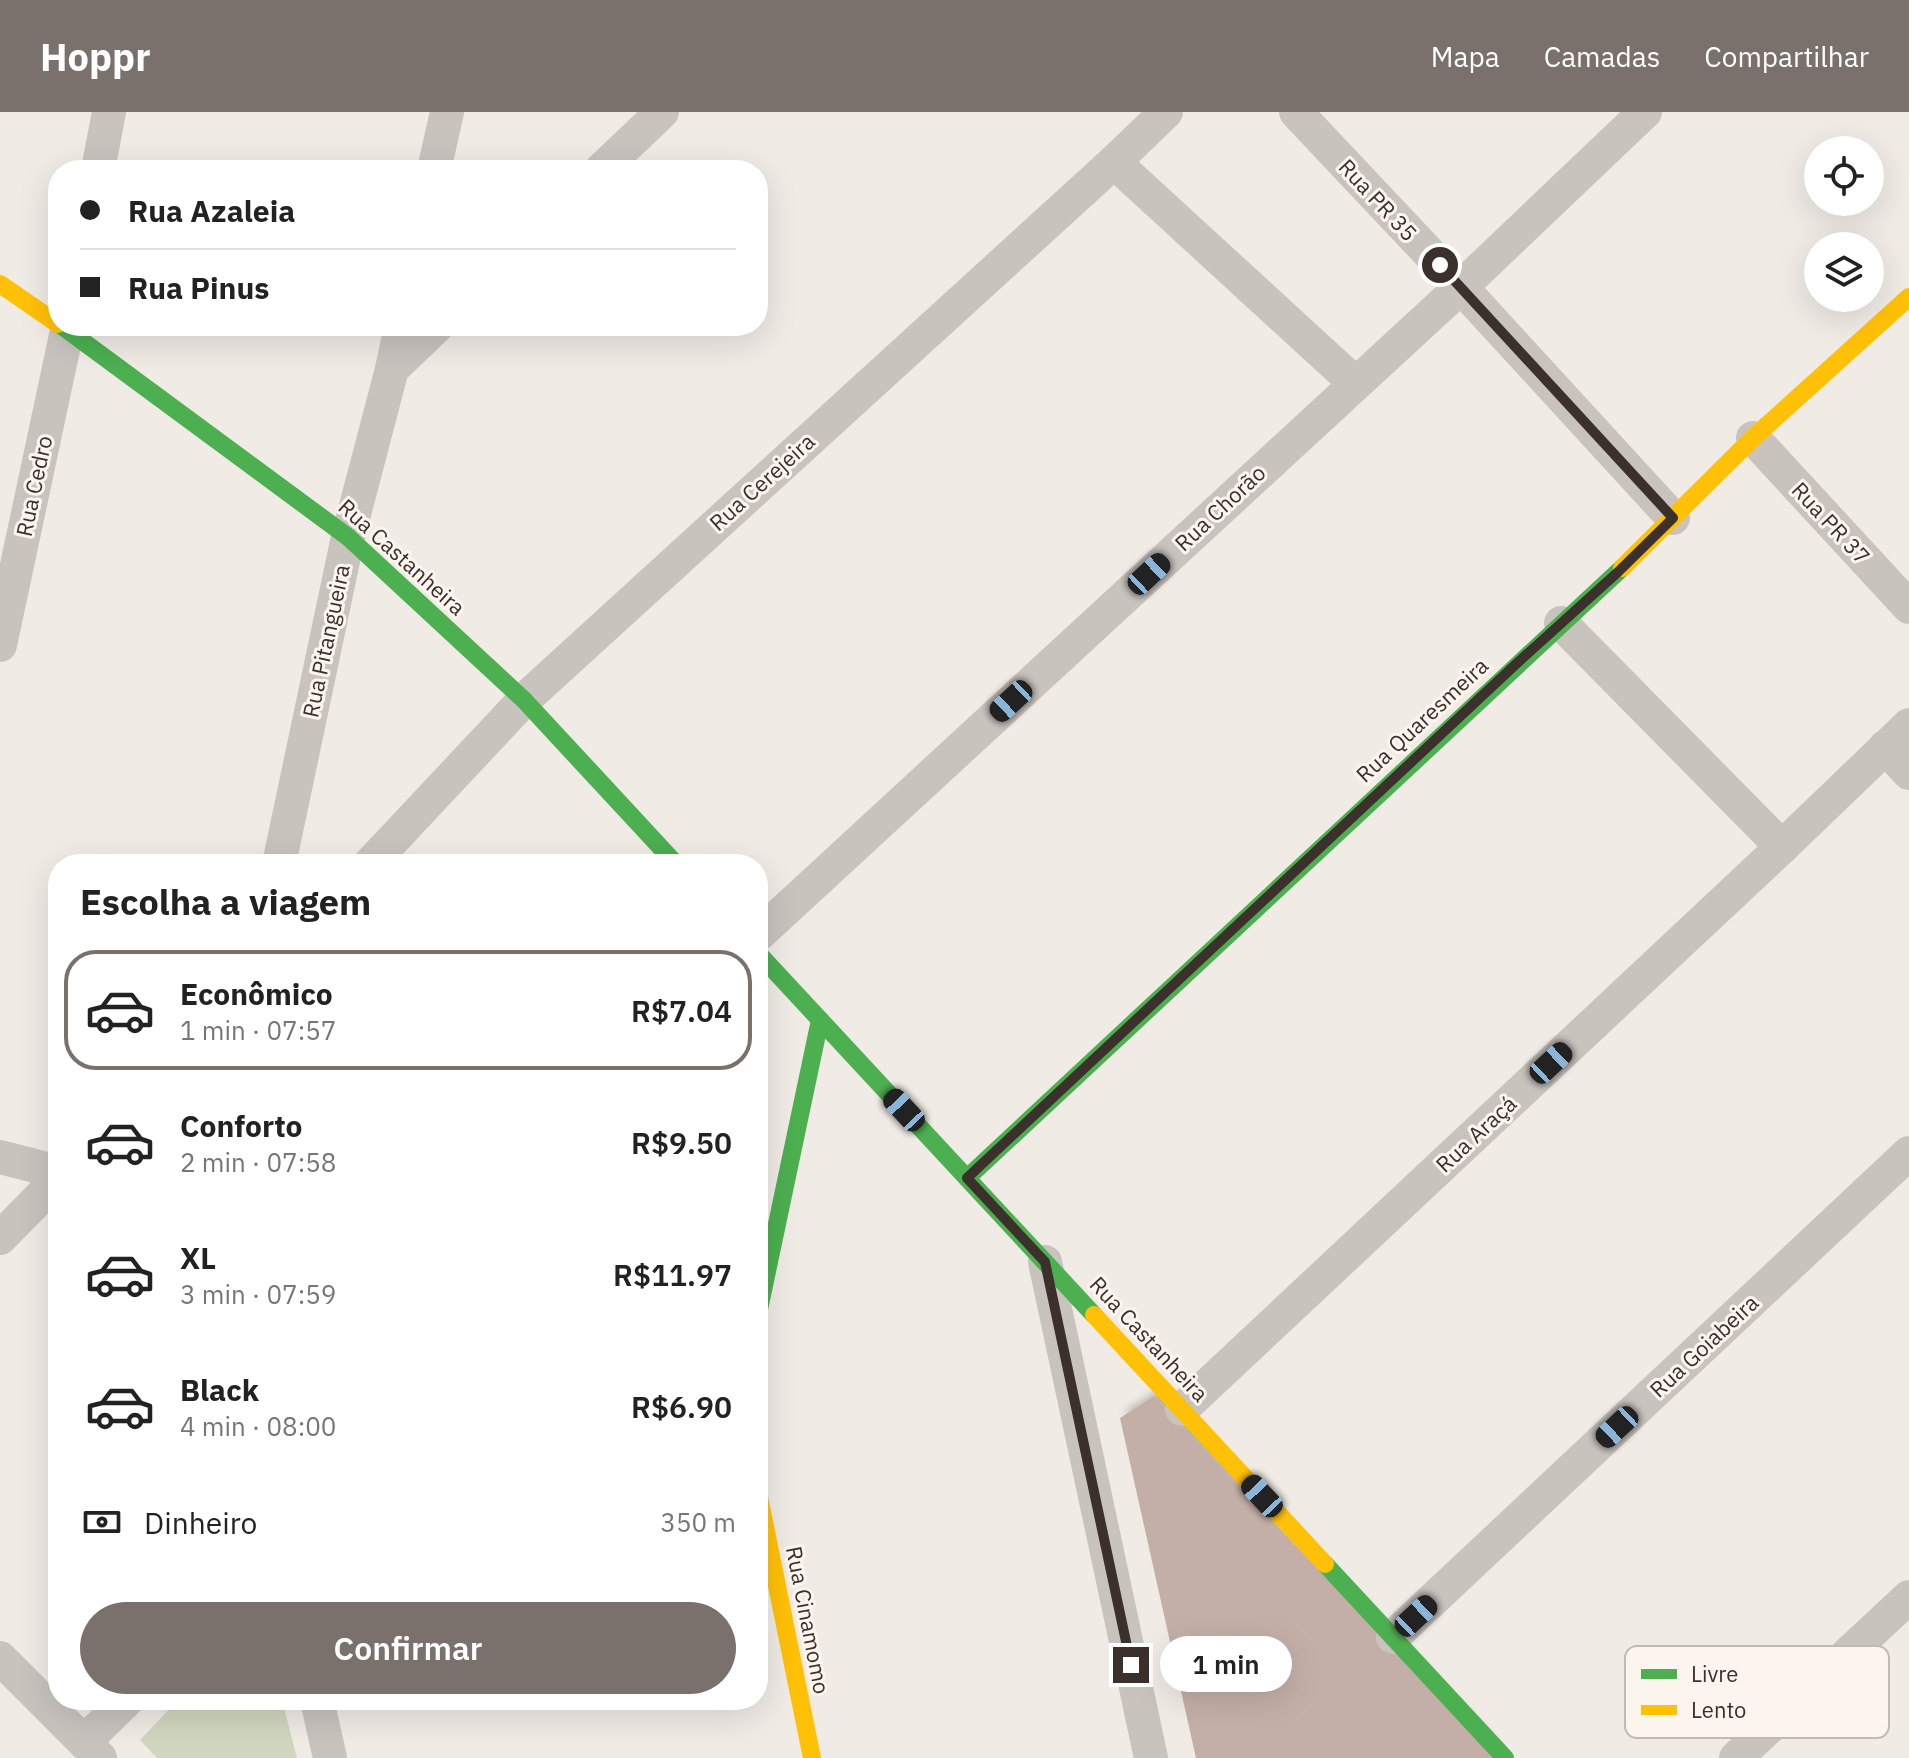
<!DOCTYPE html>
<html lang="pt">
<meta charset="utf-8">
<style>
:root{--surface:#fff;--page:#f2f2f2;--text:#222;--muted:#767676;--line:#e0e0e0;--accent:#7a716c}
body{margin:0;font-family:"IBM Plex Sans",sans-serif;background:var(--page);color:var(--text);height:100vh;display:flex;flex-direction:column;font-size:30px;white-space:nowrap}
*{box-sizing:border-box;margin:0}
p{font-size:26px;color:var(--muted)}
.icon{flex:none;width:44px;height:44px;fill:none;stroke:currentColor;stroke-width:2;stroke-linecap:round;stroke-linejoin:round}
.map{position:relative;flex:1;overflow:hidden}
.details{position:absolute;left:48px;top:742px;width:720px;height:856px;display:flex;flex-direction:column;background:var(--surface);border-radius:32px;box-shadow:0 8px 32px #0002}
.details>*{flex:none}
.guide{position:absolute;left:48px;top:48px;width:720px;height:176px;border-radius:32px;box-shadow:0 8px 32px #0002;display:grid;align-content:center;height:176px;padding:0 32px;background:var(--surface)}
.tools{position:absolute;left:1804px;top:24px;display:grid;gap:16px}
.tools a{display:grid;place-items:center;width:80px;height:80px;border-radius:50%;background:var(--surface);box-shadow:0 8px 32px #0002;font-size:40px}
.end{position:absolute;width:36px;height:36px;margin:-18px;border:10px solid #3b302b;background:#fff;box-shadow:0 0 0 4px #fff}
.from{border-radius:50%}
.bubble{position:absolute;height:56px;border-radius:28px;background:var(--surface);box-shadow:0 8px 32px #0002;font-size:26px;font-weight:600;line-height:56px;text-align:center}
.car{position:absolute;width:24px;height:48px;margin:-24px -12px;border-radius:10px;box-shadow:0 0 6px 2px #0007;background:linear-gradient(#222 24%,#8ab4d8 0 40%,#222 0 76%,#8ab4d8 0 86%,#222 0)}
.guide b{display:flex;align-items:center;gap:28px;height:76px;font-size:30px}
.guide b+b{border-top:2px solid var(--line)}
.guide i{width:20px;height:20px;background:var(--text)}
ul{padding:0;list-style:none}
li{display:flex;align-items:center;gap:24px;height:120px;margin:0 16px 12px;padding:0 16px;border:4px solid transparent;border-radius:32px}
li div{flex:1}
li b{display:block;font-size:30px}
li em{font-style:normal;font-weight:600}
li.current{border-color:var(--accent)}
li>.icon{width:72px;height:72px;stroke-width:1.5}
h2{padding:0 32px;font-size:36px;line-height:96px}
.pay{display:flex;align-items:center;gap:20px;height:88px;padding:0 32px;font-size:30px}
.pay p{margin-inline-start:auto}
.cta{display:flex;gap:16px;margin-top:auto;padding:16px 32px}
.cta a{flex:1;height:92px;border-radius:48px;background:var(--accent);color:#fff;font-size:32px;font-weight:600;line-height:92px;text-align:center}
header{display:flex;align-items:center;gap:48px;box-sizing:border-box;height:112px;padding:0 40px;background:var(--accent);color:#fff}
header strong{font-size:38px}
nav{display:flex;gap:44px;margin-inline-start:auto;font-size:28px}
.map>svg:first-child{display:block}
.green{fill:#d1d6bf}
.building{fill:#c3afa7;filter:url(#shadow)}
.lines{fill:none;stroke-linecap:round;stroke-linejoin:round}
.street{stroke:#c9c3be;stroke-width:34}
.fast{stroke:#4caf50;stroke-width:18}
.slow{stroke:#ffc107;stroke-width:18}
.route{stroke:#3b302b;stroke-width:10}
.labels{text-anchor:middle;stroke-width:6;stroke-linejoin:round;paint-order:stroke}
.street-label{font-size:22px;fill:#3b302b;stroke:#fbf5ee}
.key{fill:#fbf5ee;stroke:#c1bab4;stroke-width:2}
.key-label{font-size:22px;fill:#3b302b}
</style>
<header>
<strong>Hoppr</strong>
<nav><a>Mapa</a><a>Camadas</a><a>Compartilhar</a></nav>
</header>
<div class="map">
<svg width="1909" height="1646" viewBox="0 0 1909 1646">
<defs>
<filter id="shadow"><feDropShadow dx="7" dy="-7" stdDeviation="4" flood-color="#0004"/></filter>
</defs>
<rect width="100%" height="100%" fill="#f0ebe5"/>
<polygon class="green" points="178,1588 282,1588 297,1646 157,1646 140,1628"/>
<polygon class="building" points="1154,1284 1496,1646 1196,1646 1120,1306"/>
<g class="lines">
<g class="street">
<polyline points="1296,0 1461,175 1673,406"/>
<polyline points="1114,50 1355,271"/>
<polyline points="98,58 109,0"/>
<polyline points="434,58 447,0"/>
<polyline points="601,58 662,0"/>
<polyline points="392,257 437,214"/>
<polyline points="1753,326 1909,495"/>
<polyline points="1561,511 1782,735"/>
<polyline points="0,533 68,214"/>
<polyline points="1885,635 1909,661"/>
<polyline points="279,752 348,425 392,257 401,214"/>
<polyline points="370,752 524,588 1114,50 1166,0"/>
<polyline points="758,823 1461,175 1645,0"/>
<polyline points="0,1045 58,1060"/>
<polyline points="0,1126 58,1067"/>
<polyline points="1045,1150 1151,1646"/>
<polyline points="1182,1297 1782,735 1909,613"/>
<polyline points="1393,1525 1909,1041"/>
<polyline points="0,1546 100,1646"/>
<polyline points="317,1588 330,1646"/>
<polyline points="84,1630 127,1588"/>
<polyline points="1736,1646 1909,1485"/>
</g>
<g class="fast">
<polyline points="62,214 348,425 524,588 676,752"/>
<polyline points="758,841 1094,1203"/>
<polyline points="967,1066 1622,456"/>
<polyline points="758,1202 820,908"/>
<polyline points="1325,1452 1505,1646"/>
</g>
<g class="slow">
<polyline points="0,172 58,212"/>
<polyline points="1622,456 1753,326 1909,185"/>
<polyline points="1094,1203 1325,1452"/>
<polyline points="758,1380 812,1646"/>
</g>
</g>
<g class="lines">
<polyline class="route" points="1131,1553 1045,1150 967,1066 1515,553 1618,460 1673,406 1440,153"/>
</g>
<g class="labels">
<g class="street-label">
<text transform="translate(1378 88) rotate(47)" y="8">Rua PR 35</text>
<text transform="translate(762 370) rotate(-42)" y="8">Rua Cerejeira</text>
<text transform="translate(34 374) rotate(-78)" y="8">Rua Cedro</text>
<text transform="translate(1220 396) rotate(-43)" y="8">Rua Chorão</text>
<text transform="translate(1831 411) rotate(47)" y="8">Rua PR 37</text>
<text transform="translate(402 445) rotate(42)" y="8">Rua Castanheira</text>
<text transform="translate(326 529) rotate(-78)" y="8">Rua Pitangueira</text>
<text transform="translate(1422 608) rotate(-43)" y="8">Rua Quaresmeira</text>
<text transform="translate(1476 1022) rotate(-43)" y="8">Rua Araçá</text>
<text transform="translate(1149 1227) rotate(47)" y="8">Rua Castanheira</text>
<text transform="translate(1704 1234) rotate(-43)" y="8">Rua Goiabeira</text>
<text transform="translate(808 1508) rotate(79)" y="8">Rua Cinamomo</text>
</g>
</g>
<rect x="1625" y="1534" width="264" height="92" rx="12" class="key"/>
<rect x="1641" y="1557" width="36" height="10" fill="#4caf50"/>
<rect x="1641" y="1593" width="36" height="10" fill="#ffc107"/>
<g class="key-label">
<text x="1691" y="1570">Livre</text>
<text x="1691" y="1606">Lento</text>
</g>
</svg>
<div class="tools">
<a><svg class="icon" aria-label="locate" viewBox="0 0 24 24"><circle cx="12" cy="12" r="6"/><path d="M12 2v4M12 18v4M2 12h4M18 12h4"/></svg></a>
<a><svg class="icon" aria-label="layers" viewBox="0 0 24 24"><path d="M12 4l9 5-9 5-9-5zM3 14l9 5 9-5"/></svg></a>
</div>
<i class="end from" style="left:1440px;top:153px"></i>
<i class="end" style="left:1131px;top:1553px"></i>
<div class="bubble" style="left:1160px;top:1524px;width:132px">1 min</div>
<i class="car" style="left:1149px;top:462px;rotate:47deg"></i>
<i class="car" style="left:1011px;top:589px;rotate:227deg"></i>
<i class="car" style="left:1551px;top:951px;rotate:47deg"></i>
<i class="car" style="left:904px;top:998px;rotate:317deg"></i>
<i class="car" style="left:1617px;top:1315px;rotate:227deg"></i>
<i class="car" style="left:1262px;top:1384px;rotate:317deg"></i>
<i class="car" style="left:1416px;top:1504px;rotate:47deg"></i>
<div class="guide">
<b><i class="from"></i>Rua Azaleia</b>
<b><i></i>Rua Pinus</b>
</div>
<section class="details">
<h2>Escolha a viagem</h2>
<ul>
<li class="current"><svg class="icon" aria-label="car" viewBox="0 0 24 24"><path d="M5 17H2v-5l4-1 3-4h7l3 4 3 1v5h-3M9 17h6M6 11h13"/><circle cx="7" cy="17" r="2"/><circle cx="17" cy="17" r="2"/></svg><div><b>Econômico</b><p>1 min · 07:57</p></div><em>R$7.04</em></li>
<li><svg class="icon" aria-label="car" viewBox="0 0 24 24"><path d="M5 17H2v-5l4-1 3-4h7l3 4 3 1v5h-3M9 17h6M6 11h13"/><circle cx="7" cy="17" r="2"/><circle cx="17" cy="17" r="2"/></svg><div><b>Conforto</b><p>2 min · 07:58</p></div><em>R$9.50</em></li>
<li><svg class="icon" aria-label="car" viewBox="0 0 24 24"><path d="M5 17H2v-5l4-1 3-4h7l3 4 3 1v5h-3M9 17h6M6 11h13"/><circle cx="7" cy="17" r="2"/><circle cx="17" cy="17" r="2"/></svg><div><b>XL</b><p>3 min · 07:59</p></div><em>R$11.97</em></li>
<li><svg class="icon" aria-label="car" viewBox="0 0 24 24"><path d="M5 17H2v-5l4-1 3-4h7l3 4 3 1v5h-3M9 17h6M6 11h13"/><circle cx="7" cy="17" r="2"/><circle cx="17" cy="17" r="2"/></svg><div><b>Black</b><p>4 min · 08:00</p></div><em>R$6.90</em></li>
</ul>
<div class="pay"><svg class="icon" aria-label="cash" viewBox="0 0 24 24"><path d="M3 7h18v10H3z"/><circle cx="12" cy="12" r="2"/></svg>Dinheiro<p>350 m</p></div>
<div class="cta"><a>Confirmar</a></div>
</section>
</div>
